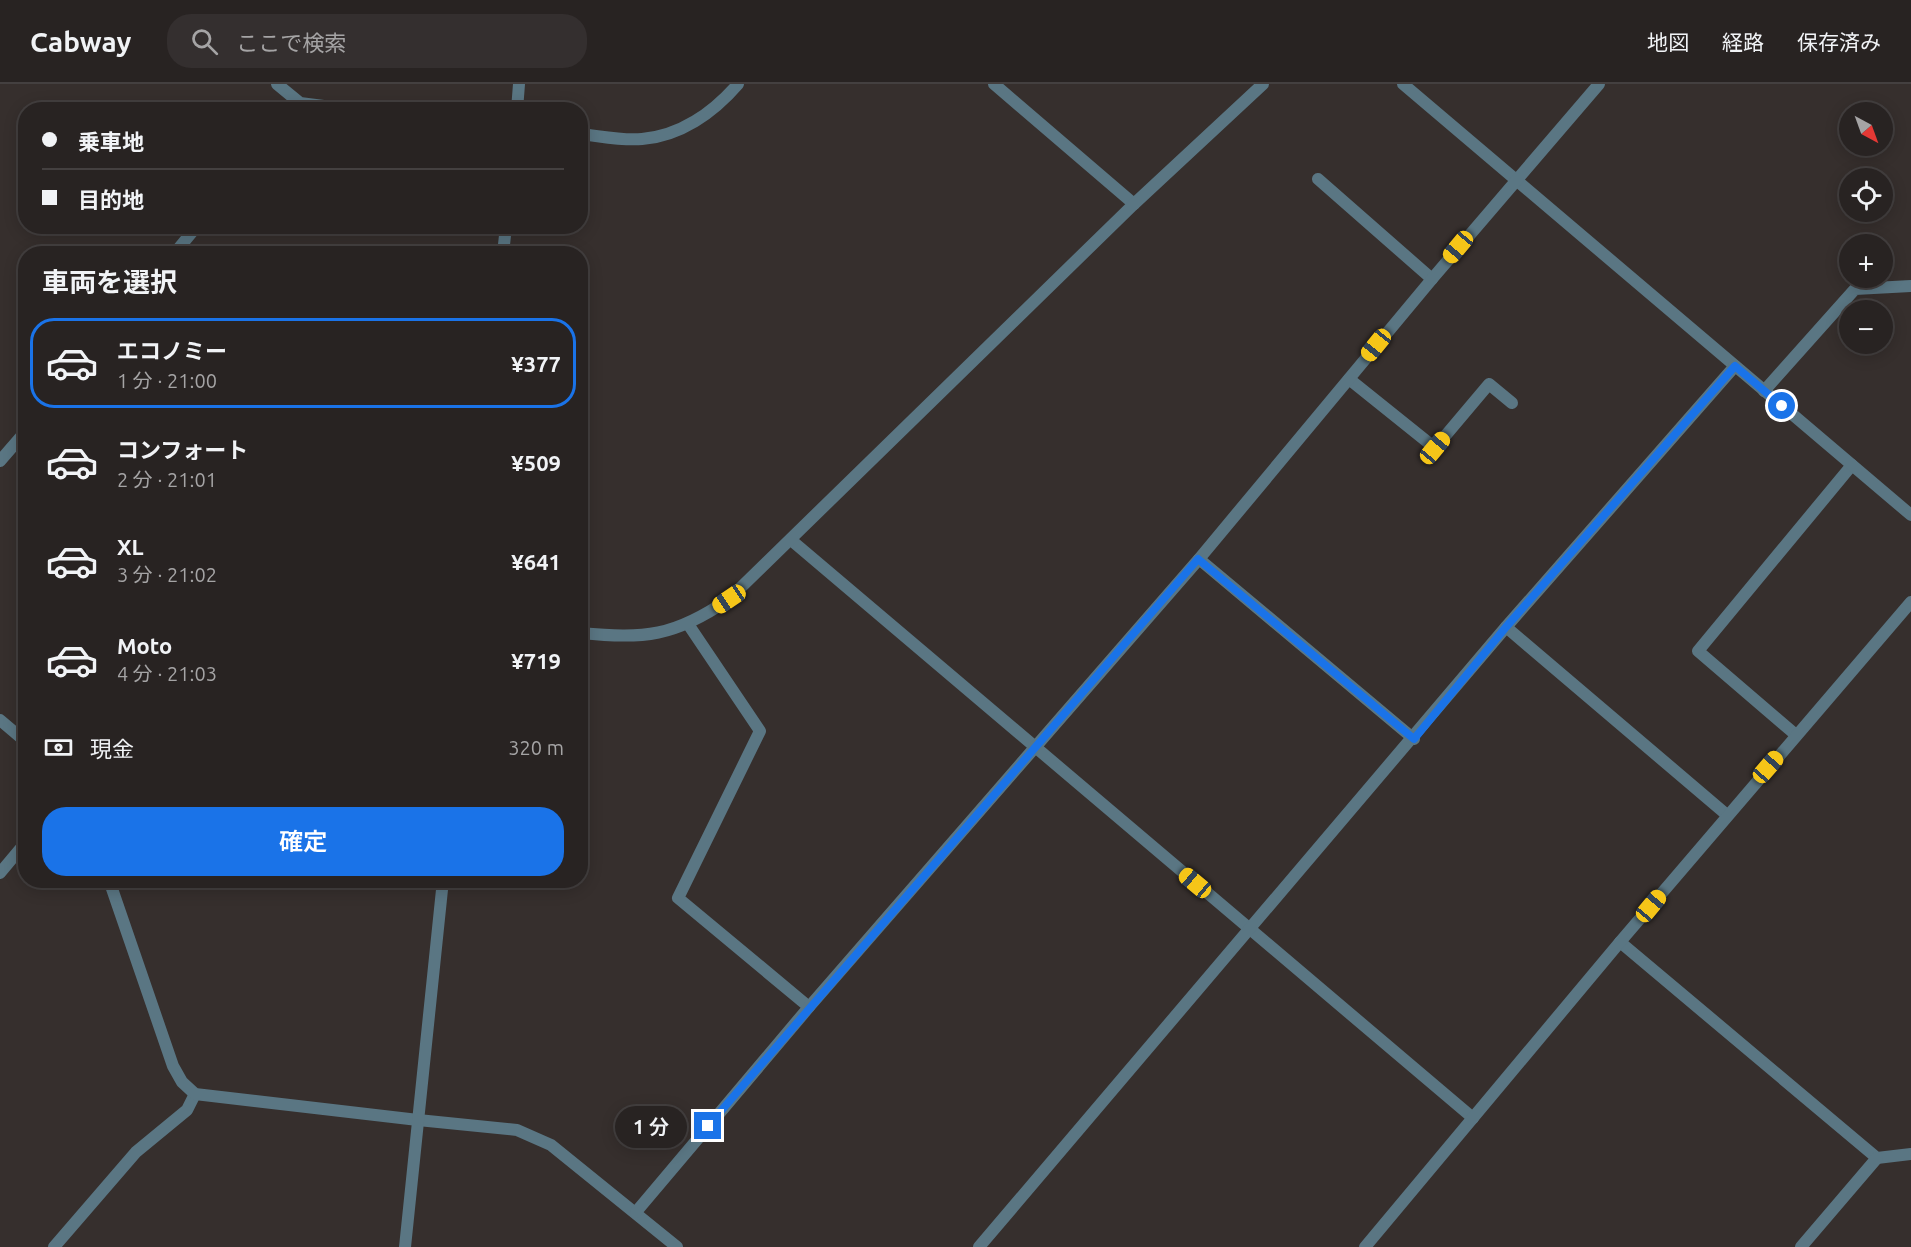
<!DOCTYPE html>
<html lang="ja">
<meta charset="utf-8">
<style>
:root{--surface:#282322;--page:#342f2f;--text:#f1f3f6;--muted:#a5a4a5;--line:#444040;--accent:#1a73e8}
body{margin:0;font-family:Ubuntu,"Noto Sans JP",sans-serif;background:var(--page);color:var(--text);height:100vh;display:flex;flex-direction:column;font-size:22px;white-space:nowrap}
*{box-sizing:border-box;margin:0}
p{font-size:20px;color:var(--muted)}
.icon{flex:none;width:33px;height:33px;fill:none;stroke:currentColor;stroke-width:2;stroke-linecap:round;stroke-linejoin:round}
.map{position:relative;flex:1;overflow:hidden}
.panel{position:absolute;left:18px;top:162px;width:570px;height:642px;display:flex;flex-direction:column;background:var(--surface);border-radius:24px;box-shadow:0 3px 15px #0003,0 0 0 2px var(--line)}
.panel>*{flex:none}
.top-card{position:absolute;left:18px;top:18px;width:570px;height:132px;border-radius:24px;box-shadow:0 3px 15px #0003,0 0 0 2px var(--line);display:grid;align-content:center;height:132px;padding:0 24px;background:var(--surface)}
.needle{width:39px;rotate:139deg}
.controls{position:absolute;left:1839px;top:18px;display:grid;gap:12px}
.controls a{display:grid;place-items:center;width:54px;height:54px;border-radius:50%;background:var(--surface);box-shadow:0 3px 15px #0003,0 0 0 2px var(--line);font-size:30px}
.end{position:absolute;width:27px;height:27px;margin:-14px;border:8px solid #1a73e8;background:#fff;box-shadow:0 0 0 3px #fff}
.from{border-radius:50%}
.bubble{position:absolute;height:42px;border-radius:21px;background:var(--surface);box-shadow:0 3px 15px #0003,0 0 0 2px var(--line);font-size:20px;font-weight:600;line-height:42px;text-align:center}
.car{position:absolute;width:18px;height:36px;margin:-18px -9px;border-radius:8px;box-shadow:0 0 4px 2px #0007;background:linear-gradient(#f5c518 24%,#345 0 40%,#f5c518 0 76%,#345 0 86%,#f5c518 0)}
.top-card b{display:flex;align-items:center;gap:21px;height:57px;font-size:22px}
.top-card b+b{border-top:2px solid var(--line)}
.top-card i{width:15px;height:15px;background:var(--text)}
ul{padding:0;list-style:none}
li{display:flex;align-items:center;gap:18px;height:90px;margin:0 12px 9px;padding:0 12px;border:3px solid transparent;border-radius:24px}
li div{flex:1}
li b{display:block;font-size:22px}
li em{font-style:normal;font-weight:600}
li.selected{border-color:var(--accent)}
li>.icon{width:54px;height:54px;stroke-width:1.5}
h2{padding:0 24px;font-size:27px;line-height:72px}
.pay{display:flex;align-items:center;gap:15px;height:66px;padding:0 24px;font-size:22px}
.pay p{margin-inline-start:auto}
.cta{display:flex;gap:12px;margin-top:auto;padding:12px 24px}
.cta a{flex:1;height:69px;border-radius:24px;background:var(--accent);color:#fff;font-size:24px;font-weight:600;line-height:69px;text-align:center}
header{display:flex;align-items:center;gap:36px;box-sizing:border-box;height:84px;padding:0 30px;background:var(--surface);border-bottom:2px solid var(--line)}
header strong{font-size:28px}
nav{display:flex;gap:33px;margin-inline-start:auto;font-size:21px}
.search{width:420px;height:54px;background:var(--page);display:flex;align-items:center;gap:15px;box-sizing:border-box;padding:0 21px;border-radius:24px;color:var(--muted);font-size:22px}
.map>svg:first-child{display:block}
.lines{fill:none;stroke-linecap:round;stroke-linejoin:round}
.service{stroke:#5a7683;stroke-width:12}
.minor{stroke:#5a7683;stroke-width:12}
.tertiary{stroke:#5a7683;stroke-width:12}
.route{stroke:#1a73e8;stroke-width:8}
</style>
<header>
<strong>Cabway</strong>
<div class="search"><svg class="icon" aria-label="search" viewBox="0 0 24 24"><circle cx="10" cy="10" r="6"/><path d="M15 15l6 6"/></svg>ここで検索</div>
<nav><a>地図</a><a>経路</a><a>保存済み</a></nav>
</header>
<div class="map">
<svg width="1911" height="1163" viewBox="0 0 1911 1163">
<rect width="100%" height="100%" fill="#362f2d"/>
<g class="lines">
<g class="service">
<polyline points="1349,295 1435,364 1489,300 1512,319"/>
<polyline points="1764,307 1855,205 1911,202"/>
<polyline points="688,540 760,647 678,814 809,923"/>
<polyline points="1506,543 1727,731"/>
<polyline points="1796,651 1698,567 1852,381"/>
</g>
<g class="minor">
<polyline points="277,0 300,19 355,26"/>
<polyline points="994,0 1134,120"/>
<polyline points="1403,0 1911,431"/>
<path d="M580,50C600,52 622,57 642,55C680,52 713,29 738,0"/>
<polyline points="1318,95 1432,195"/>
<polyline points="174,170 197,142"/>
<polyline points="0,377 26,347"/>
<polyline points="791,456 1473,1034"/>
<polyline points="1199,475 1414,655"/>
<path d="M580,549C645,555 674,553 729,515L1134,120L1263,0"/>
<polyline points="0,789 26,758"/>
<polyline points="1620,858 1877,1074 1911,1070"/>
<polyline points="418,1036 517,1046 551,1061 677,1163"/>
<polyline points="636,1128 809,923 1199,475 1432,195 1599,0"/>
<polyline points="54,1163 136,1068 187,1026 195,1010"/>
<polyline points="979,1163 1506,543 1735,282"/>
<polyline points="1365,1163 1620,858 1911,518"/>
<polyline points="1801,1163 1877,1074"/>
</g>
<g class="tertiary">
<polyline points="517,26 519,0"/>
<polyline points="503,170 506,142"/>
<polyline points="0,636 26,658"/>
<polyline points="109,796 173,982 182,998 195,1010 418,1036"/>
<polyline points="405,1163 443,796"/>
</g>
</g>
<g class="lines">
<polyline class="route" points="708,1042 1198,475 1414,655 1506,543 1735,282 1782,322"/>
</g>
</svg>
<div class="controls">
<a><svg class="needle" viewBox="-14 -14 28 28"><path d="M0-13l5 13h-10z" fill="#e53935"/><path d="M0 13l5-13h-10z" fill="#a5a4a5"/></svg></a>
<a><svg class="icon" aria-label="locate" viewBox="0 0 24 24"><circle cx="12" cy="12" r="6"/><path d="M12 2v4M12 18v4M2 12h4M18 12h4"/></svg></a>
<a>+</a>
<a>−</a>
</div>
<i class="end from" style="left:1782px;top:322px"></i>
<i class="end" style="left:708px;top:1042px"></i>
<div class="bubble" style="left:615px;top:1022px;width:72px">1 分</div>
<i class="car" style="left:1458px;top:163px;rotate:220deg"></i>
<i class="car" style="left:1376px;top:261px;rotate:219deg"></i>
<i class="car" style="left:1435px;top:364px;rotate:40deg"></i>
<i class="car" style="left:729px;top:515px;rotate:236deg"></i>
<i class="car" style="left:1768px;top:683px;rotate:41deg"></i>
<i class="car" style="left:1195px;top:799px;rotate:310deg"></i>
<i class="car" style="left:1651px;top:822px;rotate:40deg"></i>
<div class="top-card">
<b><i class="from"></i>乗車地</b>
<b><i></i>目的地</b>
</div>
<section class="panel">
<h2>車両を選択</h2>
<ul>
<li class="selected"><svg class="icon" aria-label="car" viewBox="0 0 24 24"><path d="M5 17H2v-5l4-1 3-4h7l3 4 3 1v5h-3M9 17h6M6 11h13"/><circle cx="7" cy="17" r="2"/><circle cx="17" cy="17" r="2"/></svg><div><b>エコノミー</b><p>1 分 · 21:00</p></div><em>¥377</em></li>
<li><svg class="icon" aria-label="car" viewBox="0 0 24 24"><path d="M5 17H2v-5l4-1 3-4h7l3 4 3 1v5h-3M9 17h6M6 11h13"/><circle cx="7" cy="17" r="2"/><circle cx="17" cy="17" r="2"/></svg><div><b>コンフォート</b><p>2 分 · 21:01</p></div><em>¥509</em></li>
<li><svg class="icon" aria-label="car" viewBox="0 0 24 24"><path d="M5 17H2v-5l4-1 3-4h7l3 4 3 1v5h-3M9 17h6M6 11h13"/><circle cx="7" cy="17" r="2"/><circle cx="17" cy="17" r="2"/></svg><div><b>XL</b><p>3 分 · 21:02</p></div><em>¥641</em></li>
<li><svg class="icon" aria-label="car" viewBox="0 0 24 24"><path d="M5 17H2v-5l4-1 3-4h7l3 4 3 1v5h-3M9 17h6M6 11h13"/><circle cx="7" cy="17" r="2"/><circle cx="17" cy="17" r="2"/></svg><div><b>Moto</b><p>4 分 · 21:03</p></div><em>¥719</em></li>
</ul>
<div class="pay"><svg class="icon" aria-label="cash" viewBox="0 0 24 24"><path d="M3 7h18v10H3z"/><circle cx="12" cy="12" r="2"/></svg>現金<p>320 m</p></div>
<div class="cta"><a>確定</a></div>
</section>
</div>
